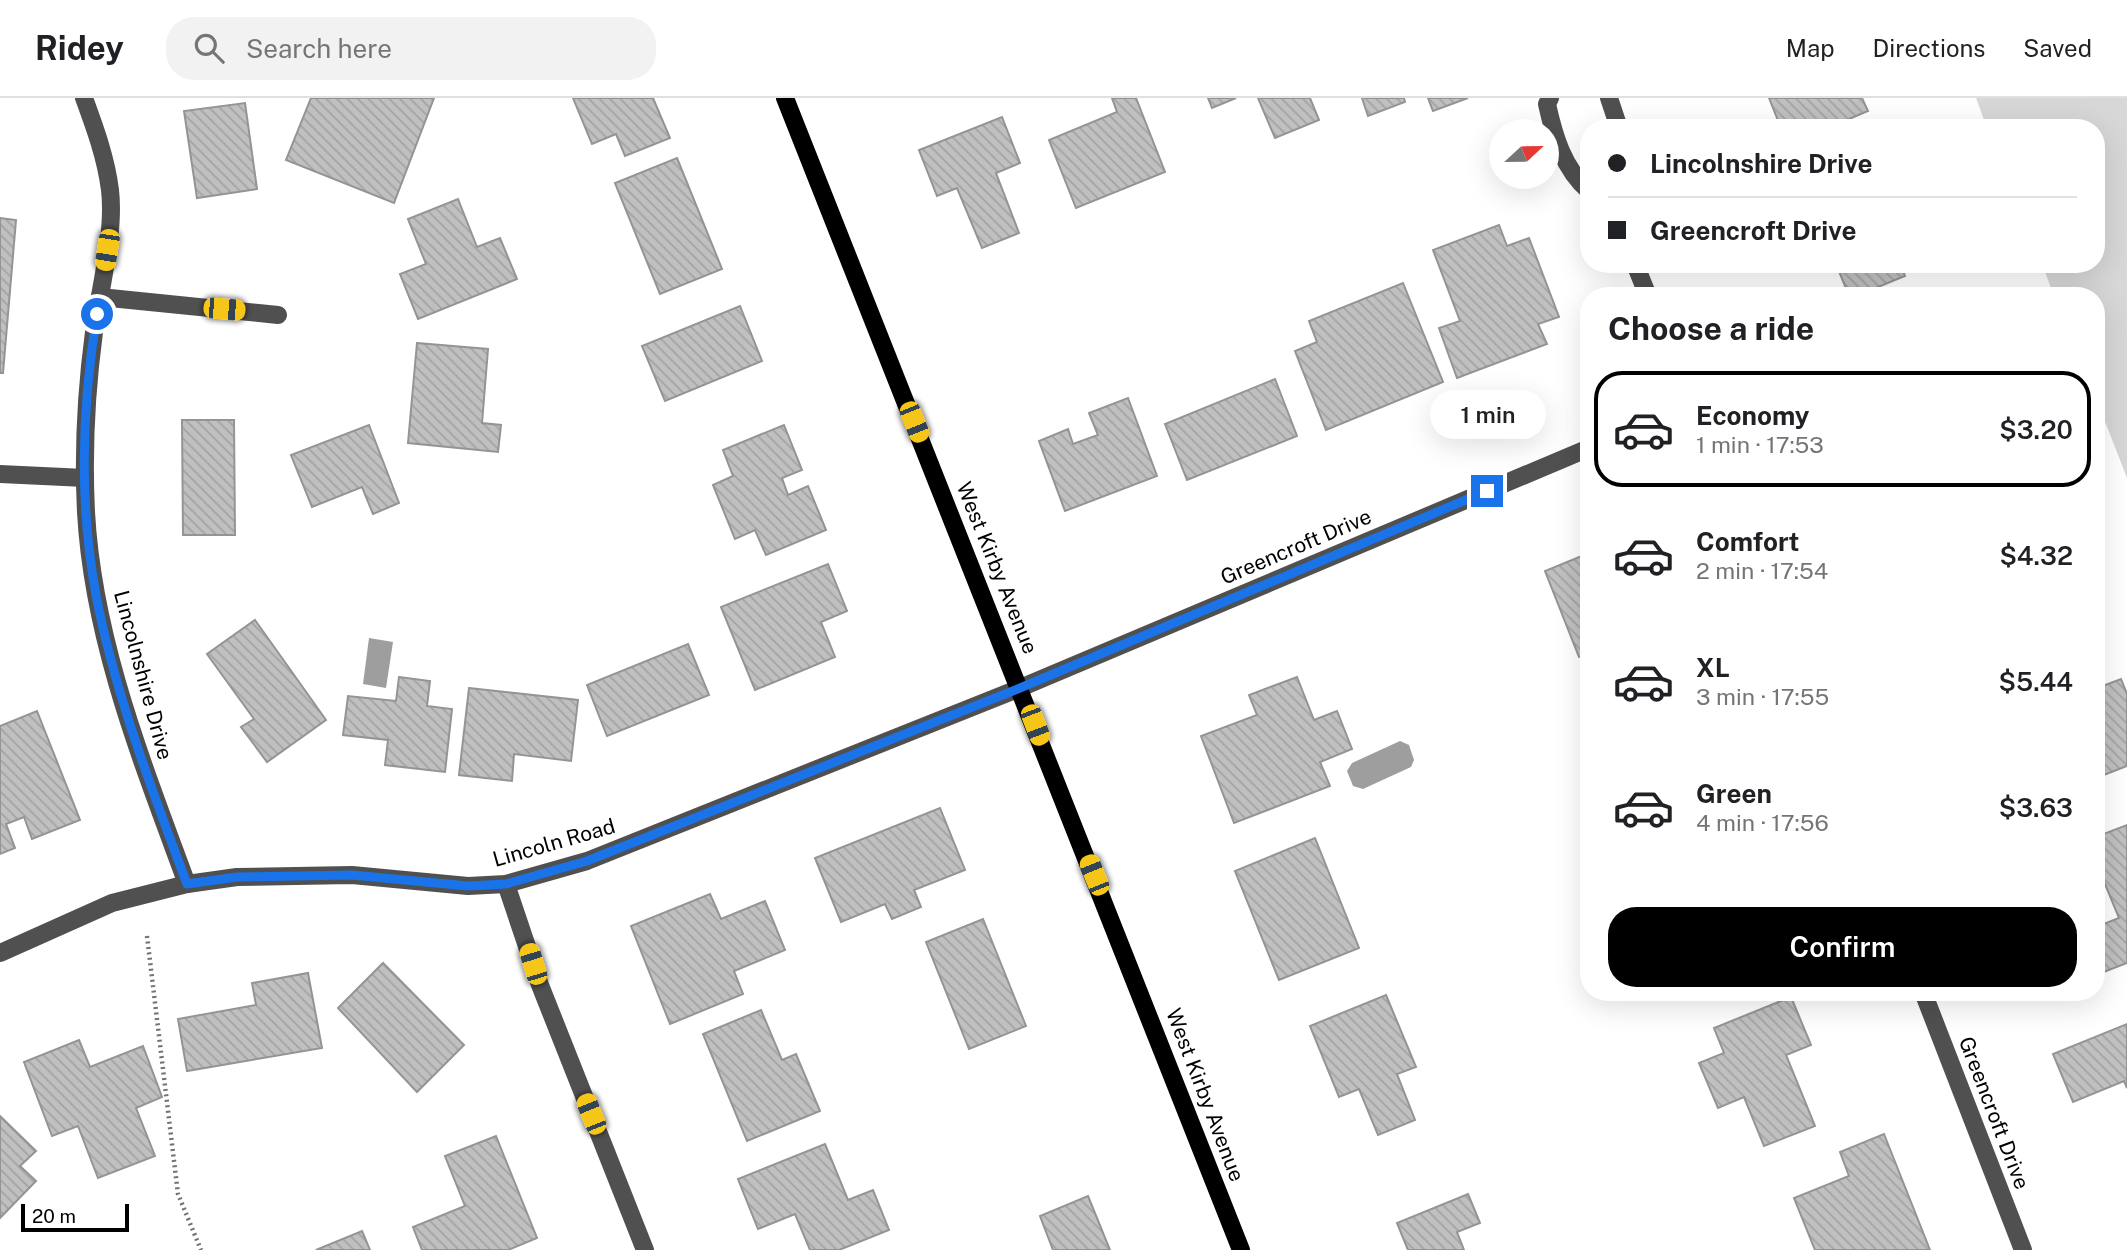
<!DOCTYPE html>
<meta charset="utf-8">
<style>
:root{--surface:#fff;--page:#f2f2f2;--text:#202124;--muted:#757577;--line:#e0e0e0;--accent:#000}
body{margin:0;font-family:"Public Sans",sans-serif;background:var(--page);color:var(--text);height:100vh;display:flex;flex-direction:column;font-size:26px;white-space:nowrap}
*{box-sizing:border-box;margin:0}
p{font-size:23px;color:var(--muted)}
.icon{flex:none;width:38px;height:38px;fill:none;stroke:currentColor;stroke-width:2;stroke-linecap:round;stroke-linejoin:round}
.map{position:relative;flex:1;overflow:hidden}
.sheet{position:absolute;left:1580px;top:189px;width:525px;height:714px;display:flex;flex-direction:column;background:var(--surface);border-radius:28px;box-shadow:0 7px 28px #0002}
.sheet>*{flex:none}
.banner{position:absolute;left:1580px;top:21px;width:525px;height:154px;border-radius:28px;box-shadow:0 7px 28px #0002;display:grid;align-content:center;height:154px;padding:0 28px;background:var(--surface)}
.needle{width:46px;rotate:68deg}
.controls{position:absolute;left:1489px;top:21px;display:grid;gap:14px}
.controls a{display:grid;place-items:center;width:70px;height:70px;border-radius:50%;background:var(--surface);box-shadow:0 7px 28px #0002;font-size:35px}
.scale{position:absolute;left:21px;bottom:18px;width:108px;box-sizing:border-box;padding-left:7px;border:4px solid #000;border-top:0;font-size:19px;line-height:24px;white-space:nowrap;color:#000;-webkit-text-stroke:5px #fff;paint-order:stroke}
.end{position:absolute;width:32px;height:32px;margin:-16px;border:9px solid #1a73e8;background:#fff;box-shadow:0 0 0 4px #fff}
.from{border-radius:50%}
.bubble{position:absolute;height:49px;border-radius:24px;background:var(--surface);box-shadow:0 7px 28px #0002;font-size:23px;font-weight:600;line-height:49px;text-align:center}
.car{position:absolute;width:21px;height:42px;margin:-21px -10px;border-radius:9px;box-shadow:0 0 5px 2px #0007;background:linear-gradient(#f5c518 24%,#345 0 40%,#f5c518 0 76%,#345 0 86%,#f5c518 0)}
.banner b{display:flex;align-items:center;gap:24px;height:66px;font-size:26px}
.banner b+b{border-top:2px solid var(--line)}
.banner i{width:18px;height:18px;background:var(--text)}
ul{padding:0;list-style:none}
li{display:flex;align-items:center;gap:21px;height:116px;margin:0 14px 10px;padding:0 14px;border:4px solid transparent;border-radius:28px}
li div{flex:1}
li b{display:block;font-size:26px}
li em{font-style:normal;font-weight:600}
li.current{border-color:var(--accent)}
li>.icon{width:63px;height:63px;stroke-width:1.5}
h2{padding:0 28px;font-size:32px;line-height:84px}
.button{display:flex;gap:14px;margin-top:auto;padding:14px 28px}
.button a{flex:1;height:80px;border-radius:28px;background:var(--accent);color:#fff;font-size:28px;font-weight:600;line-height:80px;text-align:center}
header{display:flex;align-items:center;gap:42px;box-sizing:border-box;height:98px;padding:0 35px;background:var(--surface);border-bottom:2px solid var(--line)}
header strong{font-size:33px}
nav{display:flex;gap:38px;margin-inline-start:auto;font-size:24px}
.search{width:490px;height:63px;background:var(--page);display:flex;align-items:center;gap:18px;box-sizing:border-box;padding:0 24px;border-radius:28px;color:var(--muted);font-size:26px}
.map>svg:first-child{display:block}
.grass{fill:#d7d7d7}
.water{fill:#9e9e9e}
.building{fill:url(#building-back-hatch);stroke:#949494;stroke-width:2}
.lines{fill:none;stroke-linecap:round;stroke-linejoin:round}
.path{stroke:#727272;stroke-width:4.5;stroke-dasharray:2 3.5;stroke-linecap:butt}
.minor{stroke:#505050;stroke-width:18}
.major{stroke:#000;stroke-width:18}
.route{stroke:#1a73e8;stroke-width:9}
.labels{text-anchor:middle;stroke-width:5;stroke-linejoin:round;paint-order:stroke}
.street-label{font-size:21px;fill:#000;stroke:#fff}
</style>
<header>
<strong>Ridey</strong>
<div class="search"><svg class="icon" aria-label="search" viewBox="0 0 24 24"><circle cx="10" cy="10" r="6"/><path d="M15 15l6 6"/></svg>Search here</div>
<nav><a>Map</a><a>Directions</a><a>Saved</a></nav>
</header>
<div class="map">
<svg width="2127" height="1152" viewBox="0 0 2127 1152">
<defs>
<pattern id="building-back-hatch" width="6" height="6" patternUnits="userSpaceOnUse" patternTransform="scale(1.75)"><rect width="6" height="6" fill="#c0c0c0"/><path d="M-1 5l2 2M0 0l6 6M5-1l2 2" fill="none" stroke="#a3a3a3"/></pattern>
</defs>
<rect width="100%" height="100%" fill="#fff"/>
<polygon class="grass" points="1976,0 2127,0 2127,380 2097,303 2096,198 2054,198 2042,166 2096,166 2096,30 1987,30"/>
<g class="water">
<polygon points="369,540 393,544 386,590 363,586"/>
<polygon points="1400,643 1409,647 1414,662 1411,669 1363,691 1353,688 1347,673 1352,665"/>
</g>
<g class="building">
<polygon points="311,0 434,0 394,105 286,62"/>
<polygon points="573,0 653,0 670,40 625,58 616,36 592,46"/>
<polygon points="1112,0 1136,0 1165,74 1076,110 1049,42 1117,14"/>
<polygon points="1208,0 1236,0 1212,10"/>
<polygon points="1258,0 1310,0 1319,22 1275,40"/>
<polygon points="1362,0 1404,0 1405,4 1368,18"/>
<polygon points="1428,0 1468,0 1433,13"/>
<polygon points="1769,0 1862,0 1868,13 1828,30 1781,30"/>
<polygon points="245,5 257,91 197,100 184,13"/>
<polygon points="1002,19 1020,65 996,75 1019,135 982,150 957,90 937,98 919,52"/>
<polygon points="677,60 722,171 660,196 615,85"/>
<polygon points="458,101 477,149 500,140 517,181 418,221 400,176 426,166 408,121"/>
<polygon points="0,120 16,122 3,275 0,275"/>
<polygon points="1499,127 1507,148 1529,140 1559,219 1538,226 1547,246 1457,280 1439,230 1460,223 1433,152"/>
<polygon points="1836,166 1900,166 1905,178 1856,198 1849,198"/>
<polygon points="1403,185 1443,284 1326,332 1295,253 1317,244 1309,223"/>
<polygon points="740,208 762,263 665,303 642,248"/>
<polygon points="417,245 488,251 482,325 501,327 498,354 408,345"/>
<polygon points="1275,281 1297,338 1187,382 1165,326"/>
<polygon points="1128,300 1157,378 1065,413 1039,343 1068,331 1073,346 1098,337 1089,315"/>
<polygon points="182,322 234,322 235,437 183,437"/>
<polygon points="369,327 399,405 373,416 362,389 312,409 291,357"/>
<polygon points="784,327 802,372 782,380 788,397 808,388 826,432 766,457 755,432 735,441 713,387 733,378 723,352"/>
<polygon points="1589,455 1589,555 1579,559 1545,473"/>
<polygon points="828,466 847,513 821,524 835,559 755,592 721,509"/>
<polygon points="255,522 326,622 267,664 241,629 254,621 207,556"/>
<polygon points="688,546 709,597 607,638 587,587"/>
<polygon points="399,579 430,583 427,608 452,611 445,674 385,667 388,642 343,637 348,598 396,603"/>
<polygon points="1297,579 1314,622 1337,613 1352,651 1320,664 1330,688 1234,725 1201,638 1257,617 1249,597"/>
<polygon points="2096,580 2100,589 2121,581 2127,596 2127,668 2096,680"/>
<polygon points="469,590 578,602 571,663 514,656 512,683 459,677"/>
<polygon points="37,613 80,722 32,741 24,719 6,726 15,750 0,756 0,628"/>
<polygon points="940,710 965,772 914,792 921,809 892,821 885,806 841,824 815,760"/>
<polygon points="2127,727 2127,865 2096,877 2096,829 2119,820 2096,764 2096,739"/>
<polygon points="1315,740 1359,850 1279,882 1235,773"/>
<polygon points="710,796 721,821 765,803 785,852 734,873 743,896 670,926 631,828"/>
<polygon points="983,821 1026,928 969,951 926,844"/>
<polygon points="383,865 464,947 417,994 338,910"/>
<polygon points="308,875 322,950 187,973 178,921 256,907 252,885"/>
<polygon points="1386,897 1416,969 1397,976 1415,1022 1378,1037 1359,991 1339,999 1310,928"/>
<polygon points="1791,899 1811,947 1786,957 1815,1028 1764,1048 1744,999 1718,1010 1699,965 1724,955 1714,930"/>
<polygon points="761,912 782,962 796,956 820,1013 747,1043 703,936"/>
<polygon points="2127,926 2127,990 2124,983 2073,1004 2053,956"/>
<polygon points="79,942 90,969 143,948 162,999 136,1010 155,1058 98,1080 78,1028 52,1038 24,964"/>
<polygon points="0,1018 36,1053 20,1068 36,1083 0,1120"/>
<polygon points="1884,1036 1930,1152 1815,1152 1794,1100 1849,1078 1840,1054"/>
<polygon points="496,1038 537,1140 508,1152 422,1152 413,1129 465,1108 445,1058"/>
<polygon points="825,1046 848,1102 873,1092 889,1132 839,1152 810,1152 795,1116 758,1131 738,1081"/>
<polygon points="1468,1096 1480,1125 1457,1134 1464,1152 1408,1152 1397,1125"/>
<polygon points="1088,1098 1110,1152 1053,1152 1040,1118"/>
<polygon points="362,1133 370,1152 316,1152"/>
</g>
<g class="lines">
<polyline class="path" points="147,838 178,1096 201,1152"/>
<g class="minor">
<path d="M84,0C95,30 106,60 110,92C115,135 100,190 94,234C86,294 83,353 86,414C93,543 143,666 187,786"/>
<path d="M1550,0L1547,6C1554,38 1563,70 1589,93"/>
<polyline points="1609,0 1619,30"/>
<polyline points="1635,166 1648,198"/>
<polyline points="100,199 278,217"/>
<polyline points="0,376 85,380"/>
<polyline points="506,786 540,887 645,1152"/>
<polyline points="0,855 112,805 187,786 237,779 352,777 468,788 506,786 587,763 1020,590 1589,350"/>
<polyline points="1923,894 2023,1152"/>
</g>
<polyline class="major" points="785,0 1241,1152"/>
</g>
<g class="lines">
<path class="route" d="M97,216C82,307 79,405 96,497C115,596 152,692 187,786L237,779L352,777L468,788L506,786L587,763L1020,590L1487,393"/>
</g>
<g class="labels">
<g class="street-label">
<text transform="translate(1296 449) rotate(-23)" y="7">Greencroft Drive</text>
<text transform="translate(997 470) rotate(68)" y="7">West Kirby Avenue</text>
<text transform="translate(143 577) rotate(75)" y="7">Lincolnshire Drive</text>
<text transform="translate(554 745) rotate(-16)" y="7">Lincoln Road</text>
<text transform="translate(1205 997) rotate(69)" y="7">West Kirby Avenue</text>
<text transform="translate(1994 1015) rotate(69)" y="7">Greencroft Drive</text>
</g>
</g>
</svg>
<div class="controls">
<a><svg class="needle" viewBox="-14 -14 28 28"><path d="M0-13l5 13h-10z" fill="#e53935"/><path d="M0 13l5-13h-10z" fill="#757577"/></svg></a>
</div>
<div class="scale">20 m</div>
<i class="end from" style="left:97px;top:216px"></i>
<i class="end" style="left:1487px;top:393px"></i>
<div class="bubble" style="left:1430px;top:292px;width:116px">1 min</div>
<i class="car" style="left:107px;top:152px;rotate:189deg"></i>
<i class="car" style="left:224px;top:211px;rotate:95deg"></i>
<i class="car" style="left:914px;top:324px;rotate:158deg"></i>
<i class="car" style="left:1035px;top:627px;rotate:159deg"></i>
<i class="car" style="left:1094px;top:777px;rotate:338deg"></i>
<i class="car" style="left:533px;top:866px;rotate:343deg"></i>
<i class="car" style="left:591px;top:1016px;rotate:338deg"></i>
<div class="banner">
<b><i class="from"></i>Lincolnshire Drive</b>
<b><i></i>Greencroft Drive</b>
</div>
<section class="sheet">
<h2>Choose a ride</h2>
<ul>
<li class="current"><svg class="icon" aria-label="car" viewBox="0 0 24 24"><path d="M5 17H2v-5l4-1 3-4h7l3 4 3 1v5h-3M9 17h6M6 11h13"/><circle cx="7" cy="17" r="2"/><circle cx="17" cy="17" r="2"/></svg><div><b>Economy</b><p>1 min · 17:53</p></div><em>$3.20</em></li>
<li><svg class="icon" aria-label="car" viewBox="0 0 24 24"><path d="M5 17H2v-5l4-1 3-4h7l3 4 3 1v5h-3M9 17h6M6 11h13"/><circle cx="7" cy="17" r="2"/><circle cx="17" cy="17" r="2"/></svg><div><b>Comfort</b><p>2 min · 17:54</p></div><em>$4.32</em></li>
<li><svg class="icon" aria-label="car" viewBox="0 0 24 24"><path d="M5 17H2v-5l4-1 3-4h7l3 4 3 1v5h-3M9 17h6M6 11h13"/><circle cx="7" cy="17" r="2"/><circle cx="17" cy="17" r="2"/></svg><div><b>XL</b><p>3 min · 17:55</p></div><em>$5.44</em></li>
<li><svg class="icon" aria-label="car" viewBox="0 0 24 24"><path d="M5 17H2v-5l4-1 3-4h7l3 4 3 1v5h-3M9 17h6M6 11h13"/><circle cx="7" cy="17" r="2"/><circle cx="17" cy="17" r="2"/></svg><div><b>Green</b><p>4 min · 17:56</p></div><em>$3.63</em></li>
</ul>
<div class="button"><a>Confirm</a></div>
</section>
</div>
